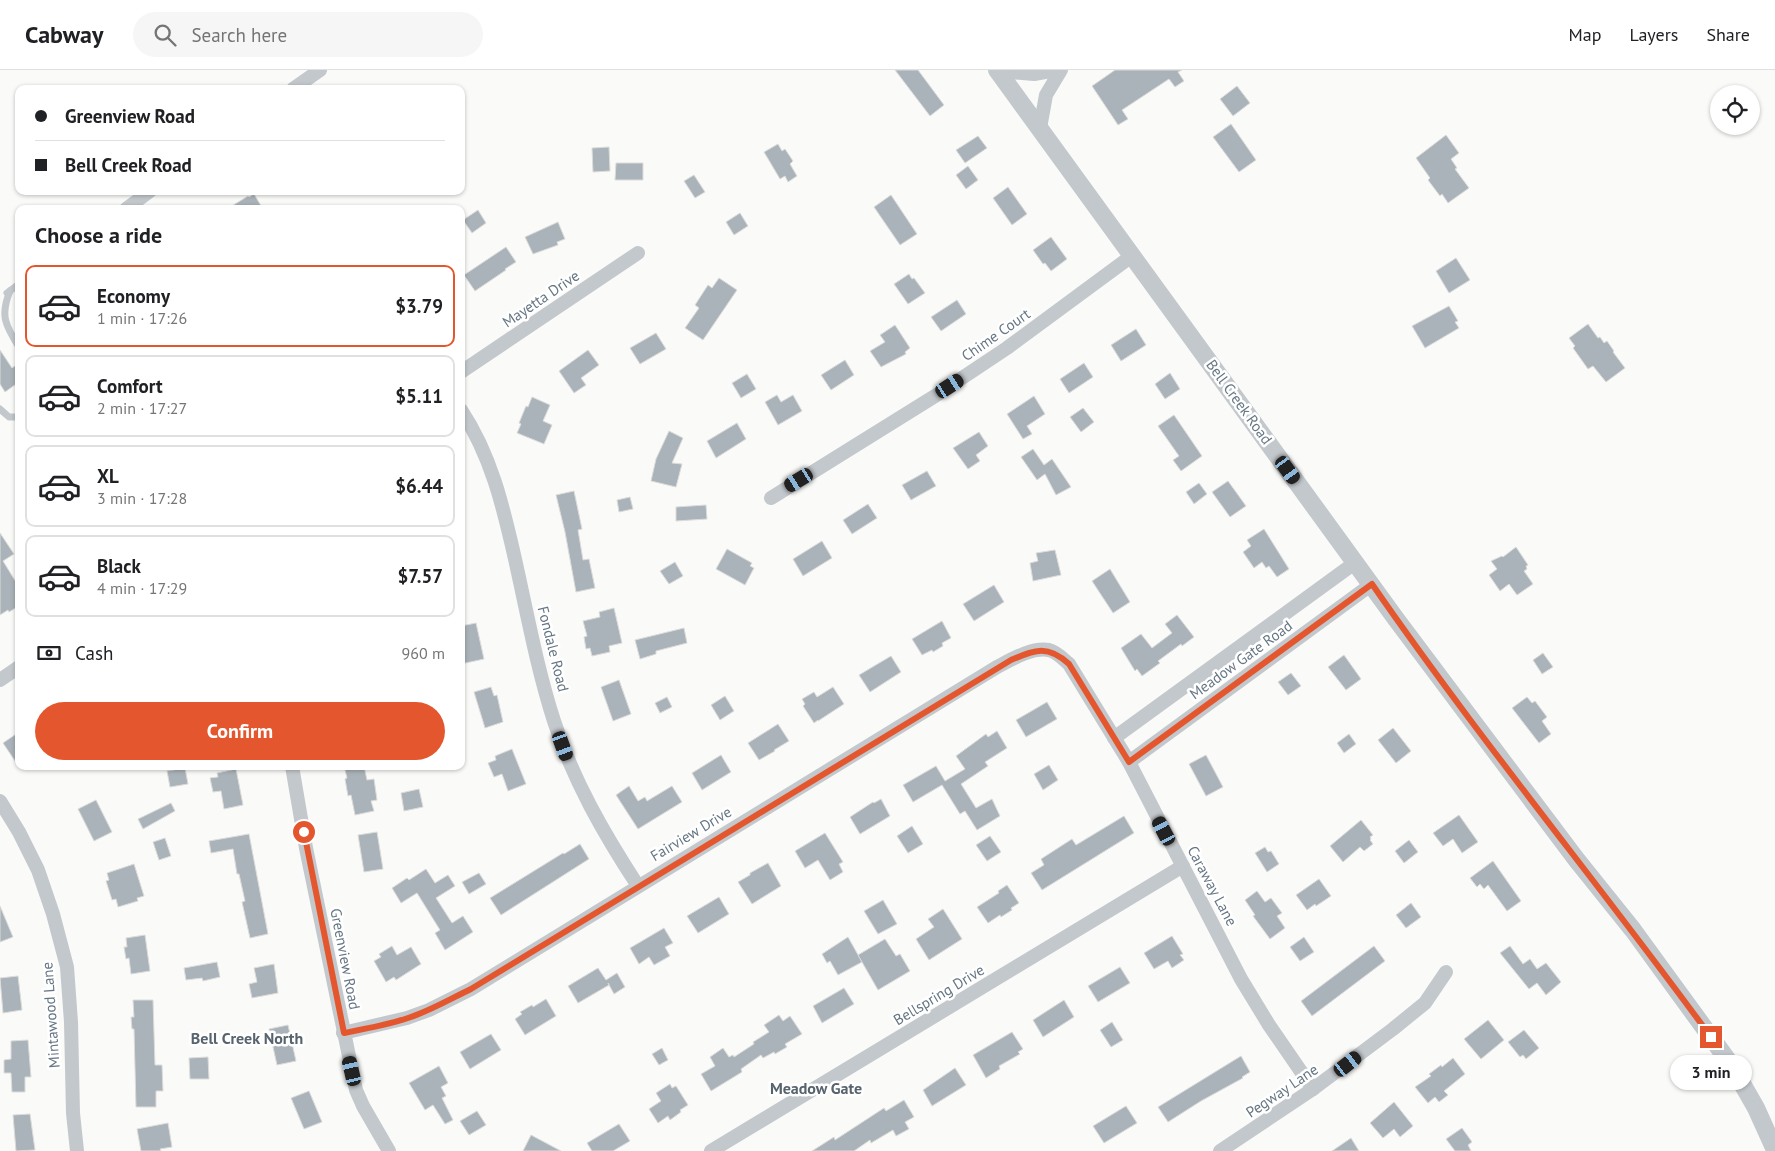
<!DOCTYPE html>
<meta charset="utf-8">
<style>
:root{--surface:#fff;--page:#f6f6f6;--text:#202124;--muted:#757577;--line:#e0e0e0;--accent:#e4572e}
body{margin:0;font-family:"PT Sans",sans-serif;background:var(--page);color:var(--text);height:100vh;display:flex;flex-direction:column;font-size:19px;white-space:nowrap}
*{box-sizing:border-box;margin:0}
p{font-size:16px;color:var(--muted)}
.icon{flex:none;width:28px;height:28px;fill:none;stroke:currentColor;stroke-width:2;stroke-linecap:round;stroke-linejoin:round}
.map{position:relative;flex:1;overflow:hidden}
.details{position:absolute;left:15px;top:135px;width:450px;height:565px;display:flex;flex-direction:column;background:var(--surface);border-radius:10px;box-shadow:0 1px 4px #0004}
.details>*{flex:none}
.banner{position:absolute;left:15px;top:15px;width:450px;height:110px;border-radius:10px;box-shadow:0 1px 4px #0004;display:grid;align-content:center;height:110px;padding:0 20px;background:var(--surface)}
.tools{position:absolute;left:1710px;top:15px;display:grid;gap:10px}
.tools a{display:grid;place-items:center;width:50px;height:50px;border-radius:50%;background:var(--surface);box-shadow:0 1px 4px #0004;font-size:25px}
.end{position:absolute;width:22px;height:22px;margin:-11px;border:6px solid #e4572e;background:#fff;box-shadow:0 0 0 2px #fff}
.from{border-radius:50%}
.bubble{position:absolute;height:35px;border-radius:18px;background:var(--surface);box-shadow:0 1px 4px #0004;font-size:16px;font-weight:800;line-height:35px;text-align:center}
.car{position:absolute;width:15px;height:30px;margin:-15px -8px;border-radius:6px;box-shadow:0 0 4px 1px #0007;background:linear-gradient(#222 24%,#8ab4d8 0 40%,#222 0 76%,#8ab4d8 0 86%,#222 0)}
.banner b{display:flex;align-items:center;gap:18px;height:48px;font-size:19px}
.banner b+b{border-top:1px solid var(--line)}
.banner i{width:12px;height:12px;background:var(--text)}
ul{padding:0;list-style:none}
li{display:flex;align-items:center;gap:15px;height:82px;margin:0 10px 8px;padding:0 10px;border:2px solid var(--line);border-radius:10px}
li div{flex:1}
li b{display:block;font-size:19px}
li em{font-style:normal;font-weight:800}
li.on{border-color:var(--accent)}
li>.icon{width:45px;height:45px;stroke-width:1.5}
h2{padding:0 20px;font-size:22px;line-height:60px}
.pay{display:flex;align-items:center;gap:12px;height:55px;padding:0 20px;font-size:19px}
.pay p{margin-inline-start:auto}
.primary-button{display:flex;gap:10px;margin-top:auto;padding:10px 20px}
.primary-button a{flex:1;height:58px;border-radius:30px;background:var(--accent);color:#fff;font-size:20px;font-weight:800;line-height:58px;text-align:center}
header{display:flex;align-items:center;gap:30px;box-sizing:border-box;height:70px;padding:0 25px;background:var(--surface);border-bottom:1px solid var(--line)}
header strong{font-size:24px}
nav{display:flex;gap:28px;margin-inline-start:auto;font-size:18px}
.search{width:350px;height:45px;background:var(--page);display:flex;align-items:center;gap:12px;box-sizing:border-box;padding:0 18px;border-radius:28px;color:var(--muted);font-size:19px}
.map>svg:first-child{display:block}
.building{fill:#aab3b9;stroke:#dcdcda}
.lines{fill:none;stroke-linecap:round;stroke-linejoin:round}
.service{stroke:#c3c8cc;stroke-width:7}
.minor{stroke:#c3c8cc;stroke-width:14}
.tertiary{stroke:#c3c8cc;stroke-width:18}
.route{stroke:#e4572e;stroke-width:6}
.labels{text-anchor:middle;stroke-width:5;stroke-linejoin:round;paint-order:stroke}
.street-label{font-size:15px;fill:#657683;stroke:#fff}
.neighbourhood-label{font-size:16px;font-weight:bold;fill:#57646e;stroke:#fff}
</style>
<header>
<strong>Cabway</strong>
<div class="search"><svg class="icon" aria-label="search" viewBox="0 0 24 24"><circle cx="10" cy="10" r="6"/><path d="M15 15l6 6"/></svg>Search here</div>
<nav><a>Map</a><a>Layers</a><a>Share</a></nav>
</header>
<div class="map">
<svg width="1775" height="1081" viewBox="0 0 1775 1081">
<rect width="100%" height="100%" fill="#fafaf8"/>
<g class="building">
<polygon points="895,0 918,0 944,35 930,46"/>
<polygon points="1115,0 1182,0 1178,2 1184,11 1175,17 1169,9 1122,40 1128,49 1118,55 1092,16"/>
<polygon points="1237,16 1250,33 1233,46 1220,29"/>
<polygon points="1231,54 1256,90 1239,102 1213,67"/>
<polygon points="1446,65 1459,83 1451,89 1457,98 1455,99 1469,118 1448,133 1442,124 1440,126 1428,110 1430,108 1416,88"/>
<polygon points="978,66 987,78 965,93 956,80"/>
<polygon points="778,74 782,81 785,79 793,91 790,94 797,106 788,112 785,106 780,109 764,82"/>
<polygon points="609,77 610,101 593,102 592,78"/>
<polygon points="616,93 643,93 643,110 615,110"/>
<polygon points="968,96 978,110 966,119 956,105"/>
<polygon points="694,105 705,122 695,128 684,111"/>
<polygon points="1008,117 1027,144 1012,155 993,128"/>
<polygon points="254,124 263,139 227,139 248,126 249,127"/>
<polygon points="891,125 917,164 900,175 874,137"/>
<polygon points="478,140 486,153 472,163 463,150"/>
<polygon points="740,143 748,156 734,165 726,152"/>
<polygon points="558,152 565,169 557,172 558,175 533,184 525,167"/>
<polygon points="1051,167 1067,189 1051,201 1045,193 1043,194 1033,180"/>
<polygon points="506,177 516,192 505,199 506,200 475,221 464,205"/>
<polygon points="1456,188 1470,210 1449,223 1436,201"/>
<polygon points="909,204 912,209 914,208 925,223 908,234 894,214"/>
<polygon points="719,208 737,220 703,270 685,258 699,238 695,235 708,215 712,218"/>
<polygon points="957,230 966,244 941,261 931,247"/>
<polygon points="1449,236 1458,251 1455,252 1459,258 1425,278 1412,256"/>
<polygon points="1588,254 1598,268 1600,267 1604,273 1607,271 1614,281 1613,282 1625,298 1606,312 1593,296 1588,299 1573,278 1575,276 1569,268"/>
<polygon points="895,255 910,278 905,282 906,284 881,297 870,281 885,272 880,265"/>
<polygon points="1136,259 1146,275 1121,291 1111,275"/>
<polygon points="656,263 666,279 640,294 630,278"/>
<polygon points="0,280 12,298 19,293 19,312 5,322 0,314"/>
<polygon points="588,280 599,295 581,308 586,315 574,323 559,301"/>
<polygon points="845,290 854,305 831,320 821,305"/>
<polygon points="1084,293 1093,307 1069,323 1060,309"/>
<polygon points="1170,303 1180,319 1165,329 1155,314"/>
<polygon points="747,304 756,319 741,328 732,313"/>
<polygon points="777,325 781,332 793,325 802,341 778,355 765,332"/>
<polygon points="1034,326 1045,344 1027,356 1032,364 1023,369 1007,344"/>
<polygon points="532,327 550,335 543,351 552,355 544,374 517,363 521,354 519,353 526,336 528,337"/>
<polygon points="1083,338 1094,352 1081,362 1070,347"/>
<polygon points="1174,345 1202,386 1181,401 1173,390 1179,386 1158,356"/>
<polygon points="737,353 746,369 716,388 707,371"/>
<polygon points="669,361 683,368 672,393 682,394 676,417 651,411 656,389"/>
<polygon points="979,362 988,376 976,385 980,391 968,399 953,378"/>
<polygon points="1033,379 1044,395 1052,389 1071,417 1056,425 1045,404 1037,410 1021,387"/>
<polygon points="927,401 936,416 911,430 902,415"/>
<polygon points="1228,411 1246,436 1230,447 1212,422"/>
<polygon points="1199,413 1207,424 1194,434 1186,422"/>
<polygon points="574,421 582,459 578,460 583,490 589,489 595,518 576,522 565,462 556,425"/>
<polygon points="630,427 633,439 619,442 617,430"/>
<polygon points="868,434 877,448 852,464 843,450"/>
<polygon points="706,435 707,449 676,451 676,437"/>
<polygon points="1264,459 1289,499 1277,507 1269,496 1266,498 1262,492 1254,498 1243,482 1251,476 1247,470"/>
<polygon points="0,463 14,484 3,491 19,517 19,536 9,542 8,540 0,545"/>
<polygon points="822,471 832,488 803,506 793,489"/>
<polygon points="1516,477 1528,495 1526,496 1527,499 1524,501 1533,514 1517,525 1509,514 1500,521 1489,505 1497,499 1491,491 1502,486 1503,487"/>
<polygon points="727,479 752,493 750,496 754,498 745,515 716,499"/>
<polygon points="1055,480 1061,505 1033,511 1030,493 1038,491 1036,483"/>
<polygon points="675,492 683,506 669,514 660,501"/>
<polygon points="1110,499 1130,532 1113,543 1092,511"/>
<polygon points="994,515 1004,532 974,551 963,534"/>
<polygon points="614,538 622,573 609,576 610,582 592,586 590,578 586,579 584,567 587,566 583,551 600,547 599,542"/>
<polygon points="1177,545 1194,567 1182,576 1181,574 1158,591 1160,593 1142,606 1137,599 1135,601 1121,578 1141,564 1152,578 1172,563 1165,554"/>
<polygon points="942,551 951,568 942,573 943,576 933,582 932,580 922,585 912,569"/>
<polygon points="476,553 484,589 461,594 461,556"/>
<polygon points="684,558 687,573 656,581 656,584 640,589 635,570"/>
<polygon points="1543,583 1553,597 1542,604 1533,590"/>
<polygon points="1344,585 1361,609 1346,620 1328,597"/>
<polygon points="891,586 901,602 870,622 859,605"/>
<polygon points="1291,603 1301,616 1288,625 1278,612"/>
<polygon points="619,610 631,644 613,651 601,617"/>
<polygon points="491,617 494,626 497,625 503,652 485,658 474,622"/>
<polygon points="833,617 844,634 818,651 818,650 814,653 803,636 805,634 802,629 814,622 817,627"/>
<polygon points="725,626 734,641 720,650 711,635"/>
<polygon points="667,627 672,637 660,643 655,633"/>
<polygon points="1527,627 1532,633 1535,631 1547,647 1542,651 1551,664 1539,673 1512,638"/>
<polygon points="1047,632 1057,649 1026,667 1016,650"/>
<polygon points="778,654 789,671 774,680 775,681 759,690 748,673"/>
<polygon points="1393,658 1411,681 1396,693 1378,670"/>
<polygon points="997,661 1007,678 985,692 988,696 961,714 976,738 992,729 1000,746 977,760 965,741 960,744 942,715 913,732 903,715 936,696 945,711 965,699 956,686 986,664 988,667"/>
<polygon points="19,662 19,697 3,673"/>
<polygon points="1349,664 1356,674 1344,683 1337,673"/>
<polygon points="512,679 526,714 508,721 502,704 494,707 488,693 496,690 495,686"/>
<polygon points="721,685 731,702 702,720 692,703"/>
<polygon points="1206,685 1223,717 1206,726 1189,694"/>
<polygon points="1049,695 1058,710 1043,720 1034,704"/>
<polygon points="344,696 364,696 367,710 374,709 377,730 371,731 374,741 355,745 351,725 348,726 345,709 347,708"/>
<polygon points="185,698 188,714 170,717 167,701"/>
<polygon points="236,699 243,735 224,739 221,721 213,722 210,708 218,707 217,703"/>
<polygon points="629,716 638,731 645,727 647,731 672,716 682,732 638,759 616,725"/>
<polygon points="419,719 423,737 404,741 401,723"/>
<polygon points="881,729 890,746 860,764 850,747 873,732 874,733"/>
<polygon points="96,730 112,762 94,771 78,739"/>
<polygon points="171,733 175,741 143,759 138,749"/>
<polygon points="1459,745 1478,772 1462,783 1453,769 1443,776 1433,763"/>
<polygon points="1124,746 1134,763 1042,820 1031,803 1044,795 1041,789 1072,769 1076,775"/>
<polygon points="1361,750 1373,765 1370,767 1371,769 1370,770 1373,774 1364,781 1360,777 1343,792 1330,776"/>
<polygon points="912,756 923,774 908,783 897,766"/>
<polygon points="377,762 383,799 364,802 358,765"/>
<polygon points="825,763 843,792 839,794 843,802 830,810 818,790 805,798 795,781"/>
<polygon points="249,764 268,864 250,868 242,832 245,831 239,804 237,804 233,779 211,783 209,771"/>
<polygon points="990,766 1001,782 987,791 976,775"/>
<polygon points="165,768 171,786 159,790 153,772"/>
<polygon points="1409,770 1418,782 1404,793 1395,781"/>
<polygon points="580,774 589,789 501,845 490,828 563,783 564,784"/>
<polygon points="1265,777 1268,782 1271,781 1279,794 1267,802 1255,783"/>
<polygon points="1493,791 1521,831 1507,841 1488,815 1484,819 1480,814 1477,817 1470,808"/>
<polygon points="768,793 781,816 752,834 738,812 750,805 750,803"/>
<polygon points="134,794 144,826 137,828 138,831 118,837 116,829 112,830 106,811 109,810 107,803"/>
<polygon points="426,799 435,813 448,805 455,816 436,828 452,853 463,846 473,862 445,880 435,863 440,860 417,823 401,833 392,818 407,808 409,810"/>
<polygon points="479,803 486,814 469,824 462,812"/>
<polygon points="1319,809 1331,826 1316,836 1315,834 1307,840 1296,825"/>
<polygon points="1007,815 1019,833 1011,838 1012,840 1001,847 1000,845 988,853 977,837 999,823 998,821"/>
<polygon points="1257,821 1265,832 1271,828 1282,843 1277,846 1285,858 1270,869 1253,846 1255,845 1245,830"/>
<polygon points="719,827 729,844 698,863 687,846"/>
<polygon points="883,830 897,854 878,864 864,841"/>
<polygon points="1411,833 1421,847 1406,858 1396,845"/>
<polygon points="0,836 13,867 0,872"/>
<polygon points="943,839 962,869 929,890 916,869 934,857 928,849"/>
<polygon points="664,858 673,873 665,877 670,886 654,895 649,887 639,894 630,878"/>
<polygon points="145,865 150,901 131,904 129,888 126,889 124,877 127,877 126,868"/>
<polygon points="1172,866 1183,884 1180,885 1184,890 1172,898 1168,891 1154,899 1144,883"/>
<polygon points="848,867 862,892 838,905 830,891 827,893 822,884"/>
<polygon points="1304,867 1314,882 1300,891 1290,877"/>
<polygon points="885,869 896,886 900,884 910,901 878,920 858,885"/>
<polygon points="392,876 397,885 411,877 421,894 396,910 394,907 386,912 374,891 381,887 379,884"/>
<polygon points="1374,876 1385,891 1312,946 1301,931"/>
<polygon points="1510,876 1523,894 1530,889 1537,899 1546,893 1561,912 1546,925 1537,913 1529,919 1500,883"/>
<polygon points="217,892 220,907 203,911 202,908 186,910 184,898"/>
<polygon points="274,894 278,923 252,928 249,914 257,912 254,898"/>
<polygon points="1120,897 1130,913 1098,932 1088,916"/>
<polygon points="598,898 606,910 617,903 625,917 614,924 608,913 609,915 578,933 568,916"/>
<polygon points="18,906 22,940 3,943 0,908"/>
<polygon points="844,918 854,934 822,953 813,936"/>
<polygon points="546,929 556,946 525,965 515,949 522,944 520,942 532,935 533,937"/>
<polygon points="133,930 153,930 155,995 162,995 163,1021 156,1021 156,1037 136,1037 134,959 132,959 131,947 134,947"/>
<polygon points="1064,930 1074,947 1043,967 1033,950"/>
<polygon points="779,945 783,951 790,946 802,964 785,974 787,977 775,984 774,982 763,988 761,985 741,999 742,1002 711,1021 701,1004 715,996 710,987 723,978 729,987 733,985 734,987 754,974 753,972 769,962 764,955"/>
<polygon points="1488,950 1504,970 1481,989 1464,969"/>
<polygon points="1112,952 1123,970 1111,977 1100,960"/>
<polygon points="288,955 296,991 277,995 269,959"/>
<polygon points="1524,960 1539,978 1526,989 1523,985 1520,987 1508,972"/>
<polygon points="1012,962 1023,979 1018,982 1020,984 999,996 1000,999 986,1008 973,985"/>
<polygon points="491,964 501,980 470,999 460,982"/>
<polygon points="28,970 31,1007 25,1007 25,1022 12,1022 11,1003 4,1003 4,990 11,989 11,971"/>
<polygon points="662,978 668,990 659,995 652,984"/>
<polygon points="1241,986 1250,1002 1242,1007 1243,1008 1201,1031 1168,1052 1158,1037"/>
<polygon points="208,987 209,1009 190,1009 189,988"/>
<polygon points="1453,988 1465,1004 1444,1021 1448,1025 1439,1032 1435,1027 1428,1033 1415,1017 1431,1006 1429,1004 1441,995 1442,997"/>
<polygon points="439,996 448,1013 441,1017 446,1026 442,1028 453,1050 445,1054 433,1035 425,1040 409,1013"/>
<polygon points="955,998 966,1015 932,1036 923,1020"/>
<polygon points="670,1014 672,1018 676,1016 688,1035 680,1040 681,1042 670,1050 668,1046 658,1053 649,1039 661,1031 656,1023"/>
<polygon points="309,1021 322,1052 304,1059 291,1028"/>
<polygon points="904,1030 914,1047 905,1052 909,1059 896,1066 893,1060 871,1073 870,1070 854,1081 812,1081 834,1067 835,1070 884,1038 886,1041"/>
<polygon points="1394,1032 1413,1056 1400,1067 1394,1059 1383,1068 1370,1053"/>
<polygon points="1126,1036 1137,1053 1104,1073 1093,1056"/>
<polygon points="477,1041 486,1055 469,1065 460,1051"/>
<polygon points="30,1044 35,1080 16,1081 13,1045"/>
<polygon points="168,1053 172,1077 160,1079 161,1081 141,1081 137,1059"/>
<polygon points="619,1054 630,1071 613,1081 592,1081 587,1073"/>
<polygon points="1462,1058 1472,1072 1468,1075 1471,1081 1455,1081 1446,1069"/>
<polygon points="531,1065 561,1081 523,1081"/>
<polygon points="1351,1068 1359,1081 1332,1081"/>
</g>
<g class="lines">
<g class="service">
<path d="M10,221C0,245 5,255 19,277"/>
<polyline points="7,223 19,214"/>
<polyline points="0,339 9,347 19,347"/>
</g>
<g class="minor">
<polyline points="997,1 1034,4 1056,0"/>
<polyline points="293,19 320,0"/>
<polyline points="1040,58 1046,25 1061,0"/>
<polyline points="126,139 150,121"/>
<polyline points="461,302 638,183"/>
<path d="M461,340C491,385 503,436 515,489C527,543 537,598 554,651C573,710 604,764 638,816"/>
<polyline points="771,428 935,326 1007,278 1133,185"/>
<polyline points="0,610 19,597"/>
<polyline points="1114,668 1356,492"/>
<polyline points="1129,692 1372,514"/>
<polyline points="292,696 306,778 356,1020 363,1036 389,1081"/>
<polyline points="0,731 19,762 38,800 53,844 67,897 71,952 73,1043 77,1081"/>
<path d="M343,963L407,948L429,940L471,919L997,597C1012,589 1032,577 1049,580C1057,582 1063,589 1069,594L1129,692L1241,909L1269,955L1313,1019"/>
<polyline points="711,1081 1183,796"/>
<polyline points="1220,1081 1313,1019 1393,959 1425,933 1446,902"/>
</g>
<polyline class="tertiary" points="997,0 1396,549 1576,789 1633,860 1732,996 1756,1038 1775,1080"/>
</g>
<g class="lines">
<path class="route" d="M304,762L344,963C365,959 387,955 408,948C430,941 450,929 471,919L1011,590C1035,580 1047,574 1069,594L1129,692L1372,514C1479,669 1600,815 1711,967"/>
</g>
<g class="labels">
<g class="street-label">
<text transform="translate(541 229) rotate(-34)" y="5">Mayetta Drive</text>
<text transform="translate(996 265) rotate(-35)" y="5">Chime Court</text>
<text transform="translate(1239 332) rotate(54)" y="5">Bell Creek Road</text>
<text transform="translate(553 579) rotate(76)" y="5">Fondale Road</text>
<text transform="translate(1241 590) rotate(-36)" y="5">Meadow Gate Road</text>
<text transform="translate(691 764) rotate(-31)" y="5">Fairview Drive</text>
<text transform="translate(1212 816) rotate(62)" y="5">Caraway Lane</text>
<text transform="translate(345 889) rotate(79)" y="5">Greenview Road</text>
<text transform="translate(939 925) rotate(-31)" y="5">Bellspring Drive</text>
<text transform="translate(51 945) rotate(-94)" y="5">Mintawood Lane</text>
<text transform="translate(1282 1021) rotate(-34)" y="5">Pegway Lane</text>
</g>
<g class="neighbourhood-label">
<text x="247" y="974">Bell Creek North</text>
<text x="816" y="1024">Meadow Gate</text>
</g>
</g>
</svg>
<div class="tools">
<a><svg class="icon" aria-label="locate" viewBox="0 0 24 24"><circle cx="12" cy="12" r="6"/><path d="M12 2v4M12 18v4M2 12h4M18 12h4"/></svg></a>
</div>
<i class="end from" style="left:304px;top:762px"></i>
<i class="end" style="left:1711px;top:967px"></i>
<div class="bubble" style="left:1670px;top:985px;width:82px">3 min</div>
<i class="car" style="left:950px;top:316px;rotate:57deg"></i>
<i class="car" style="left:1288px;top:400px;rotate:144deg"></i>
<i class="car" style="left:799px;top:410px;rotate:239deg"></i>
<i class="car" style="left:563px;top:676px;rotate:160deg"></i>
<i class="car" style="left:1164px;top:761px;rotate:332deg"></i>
<i class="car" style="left:1348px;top:994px;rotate:52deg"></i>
<i class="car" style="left:352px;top:1001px;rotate:347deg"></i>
<div class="banner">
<b><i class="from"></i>Greenview Road</b>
<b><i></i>Bell Creek Road</b>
</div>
<section class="details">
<h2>Choose a ride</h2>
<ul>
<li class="on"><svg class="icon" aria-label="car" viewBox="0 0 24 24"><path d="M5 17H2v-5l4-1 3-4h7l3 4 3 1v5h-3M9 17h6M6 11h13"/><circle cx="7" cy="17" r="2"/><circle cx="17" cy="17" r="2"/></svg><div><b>Economy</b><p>1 min · 17:26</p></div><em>$3.79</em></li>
<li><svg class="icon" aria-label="car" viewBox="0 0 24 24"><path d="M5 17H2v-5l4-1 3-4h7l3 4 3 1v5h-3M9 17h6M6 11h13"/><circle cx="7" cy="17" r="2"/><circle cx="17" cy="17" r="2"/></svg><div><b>Comfort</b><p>2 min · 17:27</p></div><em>$5.11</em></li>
<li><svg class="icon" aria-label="car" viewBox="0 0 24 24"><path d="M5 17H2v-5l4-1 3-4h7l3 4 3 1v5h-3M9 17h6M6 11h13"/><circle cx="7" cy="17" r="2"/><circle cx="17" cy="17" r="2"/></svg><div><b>XL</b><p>3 min · 17:28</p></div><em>$6.44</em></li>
<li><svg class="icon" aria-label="car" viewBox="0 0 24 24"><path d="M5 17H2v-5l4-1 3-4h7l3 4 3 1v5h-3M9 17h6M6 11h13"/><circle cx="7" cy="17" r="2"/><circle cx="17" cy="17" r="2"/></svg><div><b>Black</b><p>4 min · 17:29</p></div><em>$7.57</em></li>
</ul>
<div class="pay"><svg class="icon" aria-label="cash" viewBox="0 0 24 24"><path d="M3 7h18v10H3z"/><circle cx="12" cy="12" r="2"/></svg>Cash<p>960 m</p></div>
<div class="primary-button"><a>Confirm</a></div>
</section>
</div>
